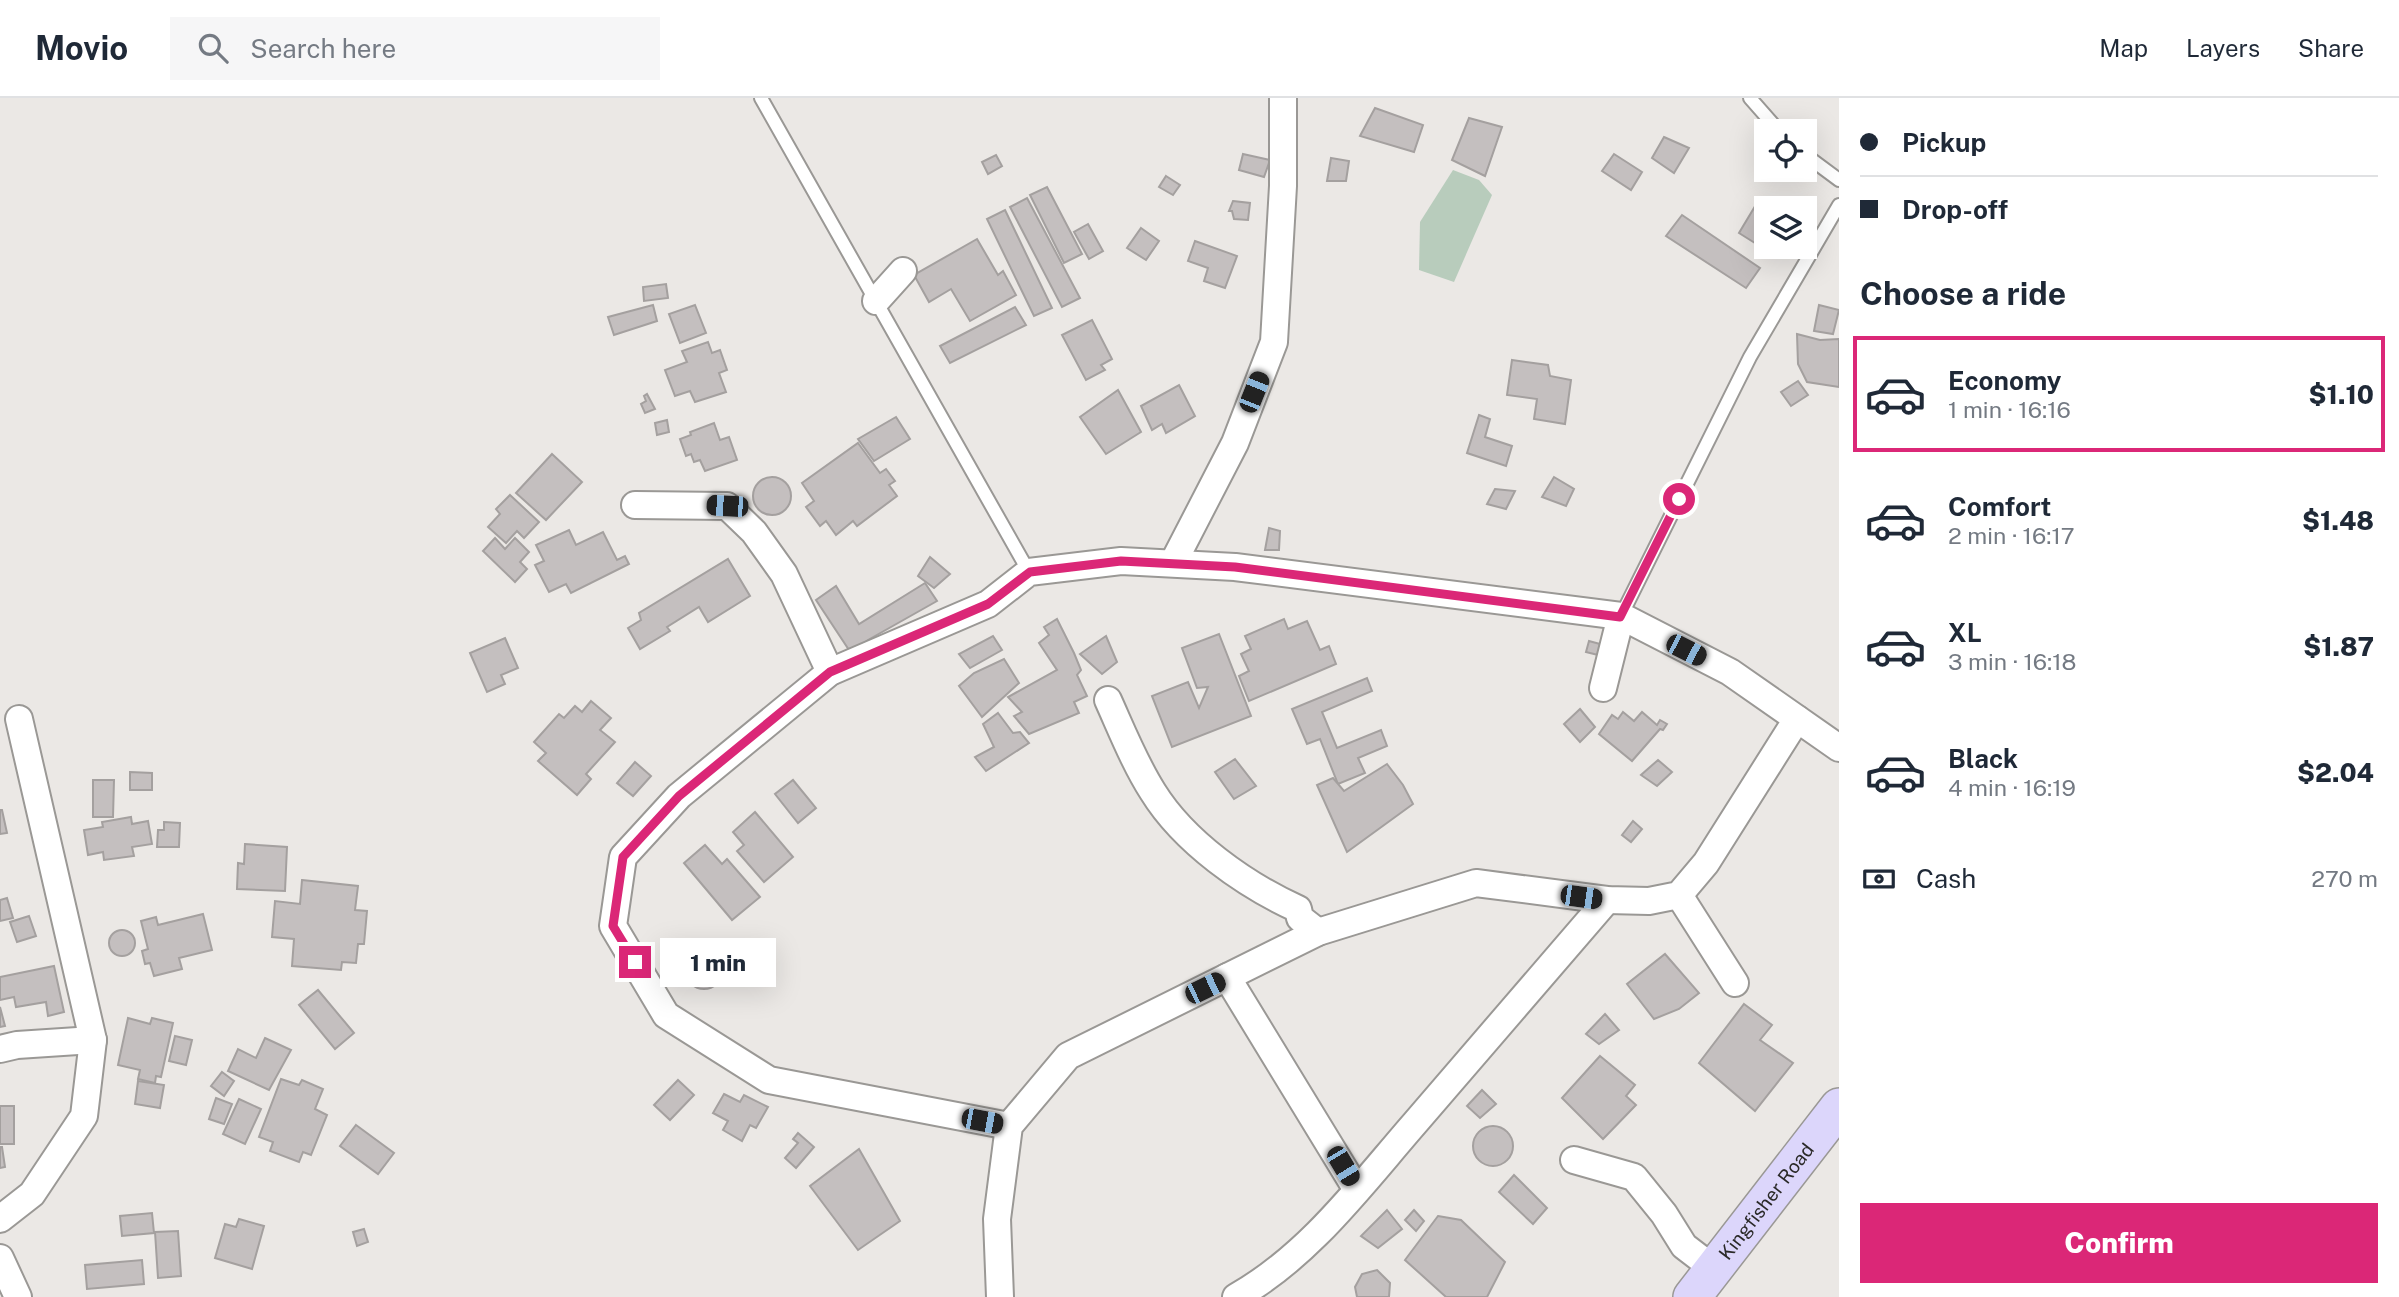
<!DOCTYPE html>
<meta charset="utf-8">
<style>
:root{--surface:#fff;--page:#f6f6f7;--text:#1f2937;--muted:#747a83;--line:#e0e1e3;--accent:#db2777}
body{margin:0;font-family:"Public Sans",sans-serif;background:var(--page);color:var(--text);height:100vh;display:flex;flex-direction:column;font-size:26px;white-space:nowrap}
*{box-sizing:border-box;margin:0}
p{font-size:23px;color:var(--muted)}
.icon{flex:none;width:38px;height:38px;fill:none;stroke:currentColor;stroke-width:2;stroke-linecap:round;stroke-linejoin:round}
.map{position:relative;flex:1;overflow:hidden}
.sheet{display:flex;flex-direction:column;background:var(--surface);width:560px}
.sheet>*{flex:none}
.guide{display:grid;align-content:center;height:154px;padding:0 21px;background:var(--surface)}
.buttons{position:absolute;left:1754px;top:21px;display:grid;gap:14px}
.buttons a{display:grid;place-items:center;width:63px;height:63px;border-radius:0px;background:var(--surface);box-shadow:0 7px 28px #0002;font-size:35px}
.end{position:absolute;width:32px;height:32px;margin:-16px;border:9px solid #db2777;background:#fff;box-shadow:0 0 0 4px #fff}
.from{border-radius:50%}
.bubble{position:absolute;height:49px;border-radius:0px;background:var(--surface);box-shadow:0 7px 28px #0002;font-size:23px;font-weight:800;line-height:49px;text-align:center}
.car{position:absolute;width:21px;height:42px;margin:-21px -10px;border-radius:9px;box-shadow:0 0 5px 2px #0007;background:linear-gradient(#222 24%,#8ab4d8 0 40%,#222 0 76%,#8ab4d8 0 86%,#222 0)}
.guide b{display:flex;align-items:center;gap:24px;height:66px;font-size:26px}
.guide b+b{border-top:2px solid var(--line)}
.guide i{width:18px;height:18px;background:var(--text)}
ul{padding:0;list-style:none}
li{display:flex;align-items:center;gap:21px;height:116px;margin:0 14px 10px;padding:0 7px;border:4px solid transparent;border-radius:0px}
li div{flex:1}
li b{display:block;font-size:26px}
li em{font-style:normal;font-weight:800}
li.active{border-color:var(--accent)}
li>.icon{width:63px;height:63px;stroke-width:1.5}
h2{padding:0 21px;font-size:32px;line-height:84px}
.pay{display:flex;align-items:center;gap:18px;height:77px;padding:0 21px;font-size:26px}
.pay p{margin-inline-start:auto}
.button{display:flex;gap:14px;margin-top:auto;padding:14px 21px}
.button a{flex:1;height:80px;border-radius:0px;background:var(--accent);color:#fff;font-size:28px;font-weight:800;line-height:80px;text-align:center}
header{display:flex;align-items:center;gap:42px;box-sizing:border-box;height:98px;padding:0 35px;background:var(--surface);border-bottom:2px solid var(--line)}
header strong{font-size:33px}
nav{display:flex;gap:38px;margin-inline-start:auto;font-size:24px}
.search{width:490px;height:63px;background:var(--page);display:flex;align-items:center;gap:18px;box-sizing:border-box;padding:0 24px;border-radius:0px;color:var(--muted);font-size:26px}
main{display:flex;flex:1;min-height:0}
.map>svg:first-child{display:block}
.green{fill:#b8ccbc}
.building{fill:#c4bfbf;stroke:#a4a09f;stroke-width:2}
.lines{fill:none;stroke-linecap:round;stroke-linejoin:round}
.lane-casing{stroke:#9a9895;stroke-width:16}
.street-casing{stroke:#9a9895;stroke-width:30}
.secondary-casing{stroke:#9a9895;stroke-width:40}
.lane{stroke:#fff;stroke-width:12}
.street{stroke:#fff;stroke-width:26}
.secondary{stroke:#dcd6fb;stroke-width:37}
.route{stroke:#db2777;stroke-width:9}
.labels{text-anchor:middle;stroke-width:5;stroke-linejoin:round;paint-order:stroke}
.street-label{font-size:19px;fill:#2b2a29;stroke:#f8f5f2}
</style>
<header>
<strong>Movio</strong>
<div class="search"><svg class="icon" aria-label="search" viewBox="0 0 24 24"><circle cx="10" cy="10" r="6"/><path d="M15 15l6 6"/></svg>Search here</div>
<nav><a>Map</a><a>Layers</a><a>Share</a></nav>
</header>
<main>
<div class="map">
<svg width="1839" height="1199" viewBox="0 0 1839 1199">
<rect width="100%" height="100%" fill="#ebe8e5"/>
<polygon class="green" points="1453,72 1479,82 1492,97 1454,184 1419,172 1420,124"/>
<g class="building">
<polygon points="1375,10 1423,27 1414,54 1360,38"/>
<polygon points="1469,20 1502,29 1485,78 1452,62"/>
<polygon points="1664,39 1689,50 1674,75 1652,60"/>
<polygon points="1243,56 1270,62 1264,79 1239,72"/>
<polygon points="1614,56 1642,74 1631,92 1602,73"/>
<polygon points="996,57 1002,68 988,76 982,64"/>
<polygon points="1331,60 1349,63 1346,83 1327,83"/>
<polygon points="1166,78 1180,87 1173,97 1159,89"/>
<polygon points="1047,89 1082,156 1064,165 1030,97"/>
<polygon points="1027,100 1080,200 1062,209 1010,109"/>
<polygon points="1760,100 1775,110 1766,110 1766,149 1768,149 1766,152 1739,135"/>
<polygon points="1233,103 1250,105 1248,122 1234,121 1232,113 1229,113"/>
<polygon points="1005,112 1052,210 1034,218 987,121"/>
<polygon points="1682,117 1760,170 1746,190 1666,138"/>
<polygon points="1088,126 1103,153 1089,161 1074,134"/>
<polygon points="1141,130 1159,143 1146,162 1127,150"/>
<polygon points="977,141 998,177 1003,173 1016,197 970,223 951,191 929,204 914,177"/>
<polygon points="1195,143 1237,158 1225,190 1204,183 1208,170 1188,163"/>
<polygon points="666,186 668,200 644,203 643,189"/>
<polygon points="653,207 657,223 614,237 608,219"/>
<polygon points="695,207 706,235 680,245 669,216"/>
<polygon points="1819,207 1839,212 1833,236 1814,233"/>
<polygon points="1015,209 1026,227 950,265 940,248"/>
<polygon points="1092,222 1112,261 1101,267 1105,272 1086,282 1062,237"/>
<polygon points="1797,236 1820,242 1839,241 1839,289 1807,284 1798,266"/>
<polygon points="708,244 712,255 720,252 727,272 719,275 726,294 695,304 690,293 675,298 665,272 687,264 682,253"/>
<polygon points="1512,262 1548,267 1550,278 1571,282 1565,326 1534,321 1537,301 1507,297"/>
<polygon points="1798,283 1808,297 1791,308 1781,294"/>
<polygon points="1179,287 1195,318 1166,335 1162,326 1152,332 1141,308"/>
<polygon points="1118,292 1141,334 1106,356 1080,319"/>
<polygon points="647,296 655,311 645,315 641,306 646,303 644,298"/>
<polygon points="1479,317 1490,321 1485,339 1512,348 1506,368 1467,355"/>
<polygon points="896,319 910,341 874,363 858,341"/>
<polygon points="667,322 669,334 657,337 655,325"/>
<polygon points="714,325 720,342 729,339 737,362 705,373 700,362 694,364 691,356 686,358 680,341 691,337 690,334"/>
<polygon points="858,345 880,375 886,371 895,383 889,387 897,398 857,428 853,423 836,437 826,423 820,428 806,409 814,403 802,385"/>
<polygon points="552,356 582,384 546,422 516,395"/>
<circle cx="772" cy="398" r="19"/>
<polygon points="1554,379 1574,391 1566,408 1542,399"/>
<polygon points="1495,391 1515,393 1506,411 1487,406"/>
<polygon points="510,397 539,424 524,440 517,433 506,445 488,429 500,416 496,411"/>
<polygon points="1269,430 1280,433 1279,452 1265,452"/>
<polygon points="569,432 576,447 603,434 617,462 625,458 629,466 571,495 566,486 549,494 535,467 544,463 536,447"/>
<polygon points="495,440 505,451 515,440 529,454 520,464 527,471 515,484 483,453"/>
<polygon points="930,459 950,476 934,490 918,478"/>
<polygon points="728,461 750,498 708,524 699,509 667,529 670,533 640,551 628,530 641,522 639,515"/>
<polygon points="925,485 937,503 868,542 851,555 816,502 836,488 859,526"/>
<polygon points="1057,521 1074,555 1081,572 1077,577 1087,598 1074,604 1079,615 1029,636 1014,618 1022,614 1008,599 1057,572 1039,545 1049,537 1044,529"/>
<polygon points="1284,521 1288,531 1307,523 1320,552 1329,548 1336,566 1249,603 1239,578 1249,573 1241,556 1251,551 1245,538"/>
<polygon points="1219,536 1251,618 1172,649 1152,598 1188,584 1199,610 1208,589 1197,590 1182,550"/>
<polygon points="993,538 1002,552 970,570 959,556"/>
<polygon points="1106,538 1117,564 1102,576 1080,556"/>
<polygon points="505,540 518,570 501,577 505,586 487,594 470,555"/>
<polygon points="1589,543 1600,546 1598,557 1586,554"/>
<polygon points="1004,561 1019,585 982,619 959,588 974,575"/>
<polygon points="1367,580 1372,593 1322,614 1337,650 1381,632 1387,648 1358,660 1365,675 1338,686 1320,641 1307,646 1292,611"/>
<polygon points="591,603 611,620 600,632 615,644 586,676 591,681 577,697 538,663 546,655 534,644 559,616 564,620 575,608 582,614"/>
<polygon points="1580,611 1595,629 1580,644 1564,626"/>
<polygon points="1623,614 1634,623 1642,614 1657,627 1660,622 1667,626 1663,632 1660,631 1632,663 1599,636 1612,617 1618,621"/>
<polygon points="998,615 1013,635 1020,634 1029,645 986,673 975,659 994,649 983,626"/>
<polygon points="1235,661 1256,688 1234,701 1215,674"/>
<polygon points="1658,662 1672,674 1657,688 1641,677"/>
<polygon points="635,664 651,678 633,698 617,685"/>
<polygon points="1387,666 1403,687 1413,706 1347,754 1317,687 1333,680 1344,693"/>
<polygon points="130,674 152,675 152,692 130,692"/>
<polygon points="93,682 114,682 113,719 93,719"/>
<polygon points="793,682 816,710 798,725 775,696"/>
<polygon points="0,712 2,712 7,735 0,736"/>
<polygon points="755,714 793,759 764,784 737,753 744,747 733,734"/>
<polygon points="131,719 132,726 148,723 152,746 132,749 134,758 104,762 103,754 88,757 84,732 103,729 102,724"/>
<polygon points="1633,723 1642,731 1631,744 1622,737"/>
<polygon points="164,724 180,725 179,749 157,749 158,732 164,732"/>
<polygon points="245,746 287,749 285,793 237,791 238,765 244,766"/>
<polygon points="705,747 722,766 727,761 760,799 732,822 684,765"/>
<polygon points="302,782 358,788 355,812 367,813 364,846 358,846 356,865 342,864 341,872 292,868 294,841 272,839 275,803 300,806"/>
<polygon points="7,800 13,820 0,823 0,802"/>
<polygon points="203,816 212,852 179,860 182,871 154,878 150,865 145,866 142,853 148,851 141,823 156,819 158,827"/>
<polygon points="29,818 36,838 17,844 10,824"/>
<circle cx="122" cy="845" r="13"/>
<circle cx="704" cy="873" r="18"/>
<polygon points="1665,856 1699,895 1679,911 1654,921 1627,886"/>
<polygon points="54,868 64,914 48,918 46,904 16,909 14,899 0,902 0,879"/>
<polygon points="318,892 354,935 335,951 299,907"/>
<polygon points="1744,906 1772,927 1760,942 1793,965 1755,1013 1699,965"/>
<polygon points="0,909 5,928 0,929"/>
<polygon points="1605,916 1619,932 1599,946 1586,936"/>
<polygon points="128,920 150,926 152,920 173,925 161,979 156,978 155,985 138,981 140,972 118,967"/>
<polygon points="175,938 192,942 186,967 169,963"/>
<polygon points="265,940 291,952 269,992 228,973 238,951 256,960"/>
<polygon points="1600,958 1635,987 1626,998 1636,1007 1603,1041 1562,1000"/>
<polygon points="222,974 234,983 224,998 211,988"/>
<polygon points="281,981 299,987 302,982 323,991 315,1011 327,1017 311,1057 303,1054 299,1064 270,1053 273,1044 259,1039"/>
<polygon points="678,982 694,997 670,1022 654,1007"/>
<polygon points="138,983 164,987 160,1010 135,1006"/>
<polygon points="1482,992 1496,1006 1480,1020 1467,1008"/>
<polygon points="724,996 740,1004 744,997 768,1009 756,1030 750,1027 742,1043 723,1032 728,1023 713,1015"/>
<polygon points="216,1000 232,1006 224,1026 209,1021"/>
<polygon points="239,1001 261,1011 245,1046 223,1036"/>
<rect x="0" y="1008" width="14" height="38"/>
<polygon points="356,1027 394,1055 378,1076 340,1048"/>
<circle cx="1493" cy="1048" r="20"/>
<polygon points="798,1035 814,1049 796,1070 785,1060 798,1045 793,1041"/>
<polygon points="0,1049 2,1049 5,1069 0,1070"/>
<polygon points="859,1051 900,1123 858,1152 810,1088"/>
<polygon points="1514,1077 1547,1110 1533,1126 1499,1094"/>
<polygon points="1387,1112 1402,1131 1378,1150 1361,1138"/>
<polygon points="1414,1112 1424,1123 1416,1133 1405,1122"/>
<polygon points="152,1115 154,1135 122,1138 120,1118"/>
<polygon points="1438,1118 1461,1122 1505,1164 1487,1199 1446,1199 1405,1162"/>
<polygon points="239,1121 264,1128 252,1171 215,1160 225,1126 236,1129"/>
<polygon points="364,1131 368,1144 357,1148 353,1134"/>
<polygon points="178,1133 181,1178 158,1180 155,1134"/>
<polygon points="142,1162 144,1186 87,1191 85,1167"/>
<polygon points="1377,1172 1390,1185 1389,1199 1357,1199 1355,1189 1362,1176"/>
</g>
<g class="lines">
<g class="lane-casing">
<g id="lane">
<polyline points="761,0 1029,474"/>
<polyline points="1750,0 1779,33"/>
<polyline points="1804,56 1839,82"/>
<polyline points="1621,518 1750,259 1839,107"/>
</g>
</g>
<g class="street-casing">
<g id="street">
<polyline points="876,203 903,173"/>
<polyline points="635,407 727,408 754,434 784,476 830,574"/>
<polyline points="1173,465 1235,345 1274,244 1283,88 1283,0"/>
<polyline points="1603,590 1621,518"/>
<path d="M1108,602C1122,633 1135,666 1153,694C1184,744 1245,787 1298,811L1300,820L1318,834"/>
<polyline points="1679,797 1735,885"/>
<polyline points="1227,879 1357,1092"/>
<polyline points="0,951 17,947 93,942"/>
<polyline points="1009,1028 769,982 666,917 613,828 623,759 679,698 830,574 988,506 1029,474 1121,463 1235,469 1621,518 1730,574 1839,650"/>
<polyline points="1574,1062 1634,1079 1664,1116 1684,1148 1714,1171"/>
<polyline points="0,1121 32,1096 84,1018 93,942 19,621"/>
<polyline points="0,1160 18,1199"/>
<polyline points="1000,1199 997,1121 1009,1028 1068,958 1318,834 1476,785 1607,802 1649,803 1679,797 1706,765 1797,621"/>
<path d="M1236,1199C1309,1158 1361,1087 1415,1025C1479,951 1543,876 1607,802"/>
</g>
</g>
<g class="secondary-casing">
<g id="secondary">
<path id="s1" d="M1692,1199L1839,1009"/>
</g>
</g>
<use href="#lane" class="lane"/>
<use href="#street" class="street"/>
<use href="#secondary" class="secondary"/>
</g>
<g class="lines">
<polyline class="route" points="635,864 613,828 623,759 679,698 830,574 988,506 1030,474 1121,463 1235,469 1620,519 1679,401"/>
</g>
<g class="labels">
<g class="street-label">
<text dy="7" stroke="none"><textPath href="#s1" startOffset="121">Kingfisher Road</textPath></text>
</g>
</g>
</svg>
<div class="buttons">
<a><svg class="icon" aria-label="locate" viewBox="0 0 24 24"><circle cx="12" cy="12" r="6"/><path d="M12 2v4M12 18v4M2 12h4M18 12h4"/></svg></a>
<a><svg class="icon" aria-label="layers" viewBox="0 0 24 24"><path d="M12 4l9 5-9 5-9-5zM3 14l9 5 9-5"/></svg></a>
</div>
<i class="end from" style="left:1679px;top:401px"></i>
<i class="end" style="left:635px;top:864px"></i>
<div class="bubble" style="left:660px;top:840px;width:116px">1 min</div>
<i class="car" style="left:1254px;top:294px;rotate:22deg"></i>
<i class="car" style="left:727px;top:408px;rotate:273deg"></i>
<i class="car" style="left:1686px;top:552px;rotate:117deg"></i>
<i class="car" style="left:1581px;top:799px;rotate:98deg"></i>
<i class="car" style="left:1205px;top:890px;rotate:64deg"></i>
<i class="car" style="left:982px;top:1023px;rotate:101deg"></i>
<i class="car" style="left:1343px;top:1068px;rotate:149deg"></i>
</div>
<section class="sheet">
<div class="guide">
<b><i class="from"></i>Pickup</b>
<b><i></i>Drop-off</b>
</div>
<h2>Choose a ride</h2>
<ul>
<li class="active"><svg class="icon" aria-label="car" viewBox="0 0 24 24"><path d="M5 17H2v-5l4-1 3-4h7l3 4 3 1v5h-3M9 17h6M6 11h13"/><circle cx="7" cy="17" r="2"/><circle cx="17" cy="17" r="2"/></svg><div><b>Economy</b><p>1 min · 16:16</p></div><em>$1.10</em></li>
<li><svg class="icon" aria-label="car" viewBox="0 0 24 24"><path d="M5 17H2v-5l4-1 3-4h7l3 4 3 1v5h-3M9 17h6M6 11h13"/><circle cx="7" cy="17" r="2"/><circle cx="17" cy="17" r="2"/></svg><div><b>Comfort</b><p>2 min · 16:17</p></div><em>$1.48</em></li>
<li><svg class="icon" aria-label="car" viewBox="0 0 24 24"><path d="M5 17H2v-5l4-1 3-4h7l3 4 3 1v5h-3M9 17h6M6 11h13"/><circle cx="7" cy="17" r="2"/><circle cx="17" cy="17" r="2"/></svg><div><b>XL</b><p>3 min · 16:18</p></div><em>$1.87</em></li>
<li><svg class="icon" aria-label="car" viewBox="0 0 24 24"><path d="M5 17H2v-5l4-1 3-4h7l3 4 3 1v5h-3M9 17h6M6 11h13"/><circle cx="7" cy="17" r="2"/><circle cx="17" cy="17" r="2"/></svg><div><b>Black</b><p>4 min · 16:19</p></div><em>$2.04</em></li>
</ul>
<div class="pay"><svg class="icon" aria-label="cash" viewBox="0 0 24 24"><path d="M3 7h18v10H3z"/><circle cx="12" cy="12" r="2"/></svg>Cash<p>270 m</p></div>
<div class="button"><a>Confirm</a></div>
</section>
</main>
